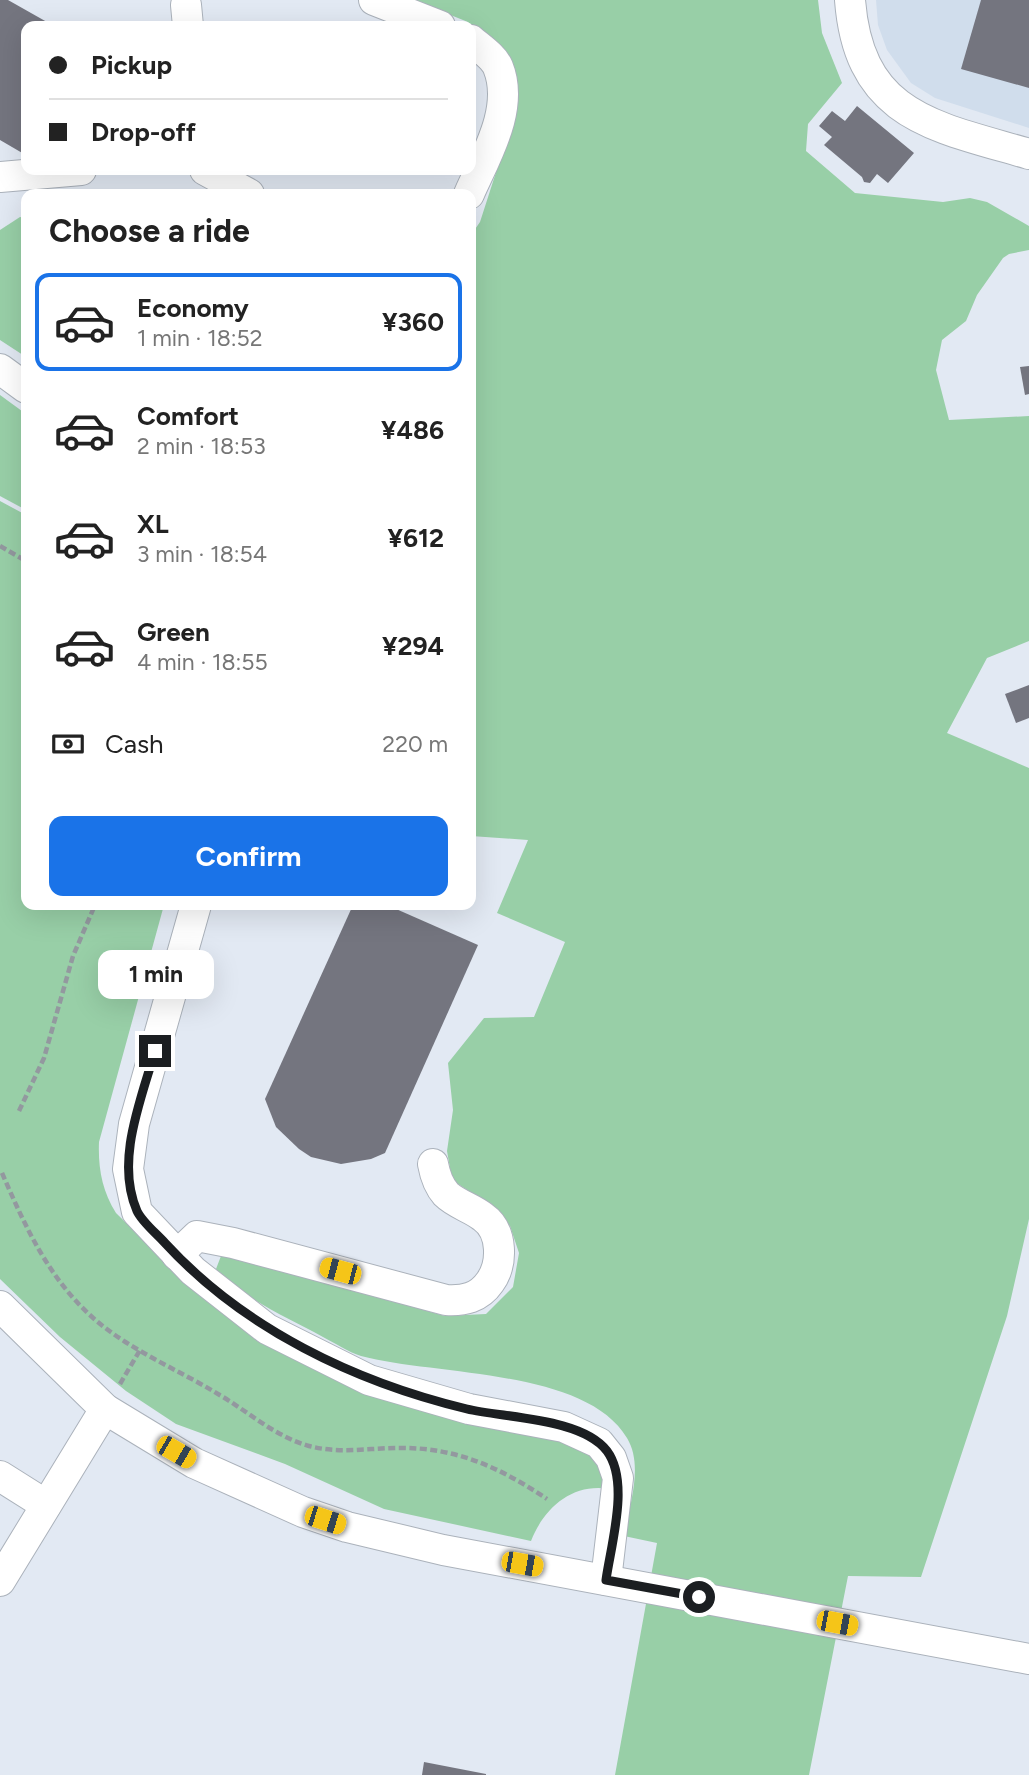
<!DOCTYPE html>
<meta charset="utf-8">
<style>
:root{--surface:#fff;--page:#f2f2f2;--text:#222;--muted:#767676;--line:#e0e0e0;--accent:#1a73e8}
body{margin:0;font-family:Figtree,sans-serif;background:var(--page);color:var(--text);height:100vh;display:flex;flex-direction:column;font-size:26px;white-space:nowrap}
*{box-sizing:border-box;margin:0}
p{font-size:23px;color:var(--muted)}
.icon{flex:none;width:38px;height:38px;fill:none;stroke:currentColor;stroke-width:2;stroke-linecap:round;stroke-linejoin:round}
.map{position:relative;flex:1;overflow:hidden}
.details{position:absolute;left:21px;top:189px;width:455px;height:721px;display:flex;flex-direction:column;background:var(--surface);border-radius:14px;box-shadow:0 7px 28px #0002}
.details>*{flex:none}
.hud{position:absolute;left:21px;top:21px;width:455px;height:154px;border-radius:14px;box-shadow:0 7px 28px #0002;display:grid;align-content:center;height:154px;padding:0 28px;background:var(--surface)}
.end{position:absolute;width:32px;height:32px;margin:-16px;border:9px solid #1b1e21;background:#fff;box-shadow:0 0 0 4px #fff}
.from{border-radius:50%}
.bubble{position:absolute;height:49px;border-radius:14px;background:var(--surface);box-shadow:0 7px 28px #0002;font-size:23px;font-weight:700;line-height:49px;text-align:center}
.car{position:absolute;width:21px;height:42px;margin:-21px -10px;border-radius:9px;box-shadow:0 0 5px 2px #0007;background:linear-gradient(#f5c518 24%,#345 0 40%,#f5c518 0 76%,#345 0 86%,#f5c518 0)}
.hud b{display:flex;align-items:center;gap:24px;height:66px;font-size:26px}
.hud b+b{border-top:2px solid var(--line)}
.hud i{width:18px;height:18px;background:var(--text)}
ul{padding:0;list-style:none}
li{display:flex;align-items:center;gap:21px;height:98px;margin:0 14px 10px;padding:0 14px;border:4px solid transparent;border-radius:14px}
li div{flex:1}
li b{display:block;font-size:26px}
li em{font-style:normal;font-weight:700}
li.current{border-color:var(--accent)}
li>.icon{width:63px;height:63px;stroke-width:1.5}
h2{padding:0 28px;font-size:32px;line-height:84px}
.pay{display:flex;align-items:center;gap:18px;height:77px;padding:0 28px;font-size:26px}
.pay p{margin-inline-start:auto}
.primary-button{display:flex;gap:14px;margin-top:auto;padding:14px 28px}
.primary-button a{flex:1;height:80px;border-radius:14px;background:var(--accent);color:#fff;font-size:28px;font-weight:700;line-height:80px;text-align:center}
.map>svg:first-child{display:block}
.built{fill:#d0ddec}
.green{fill:#98cfa7}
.building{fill:#74757f}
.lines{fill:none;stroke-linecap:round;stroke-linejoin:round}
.minor-casing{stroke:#abb2bb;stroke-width:32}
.path{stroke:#93989f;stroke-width:4.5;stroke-dasharray:7 3.5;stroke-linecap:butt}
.minor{stroke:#fff;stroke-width:30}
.route{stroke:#1b1e21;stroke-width:9}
</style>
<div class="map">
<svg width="1029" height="1775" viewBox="0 0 1029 1775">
<rect width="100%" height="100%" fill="#e2e9f3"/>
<polygon class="built" points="876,0 1029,0 1029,128 935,98 911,83 887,50 878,25"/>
<g class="green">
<path d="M413,0H818L822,33L842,83L808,124L806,151L855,193L943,202L970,198L987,202L1029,226V250L1009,254L1003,258L977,295L966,321L942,340L936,370L949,420L1029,416V641L987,658L947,733L1029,768V1219L1007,1316L921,1577L848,1576L809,1775H615L657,1543L624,1536C629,1506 644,1466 627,1438C585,1368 436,1376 361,1356C348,1352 335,1343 323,1337C286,1317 245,1300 216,1269L221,1256L250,1260L445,1316L486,1314L513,1287L519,1253L510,1226L498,1210L452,1180L447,1151L453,1110L448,1063L484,1018L534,1017L565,942L497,913L528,840L471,836V235L480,222L516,110L510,70L495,48L468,22Z"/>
<polygon points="20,217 26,218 26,357 0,340 0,230"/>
<polygon points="0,395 26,414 26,510 0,496"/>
<path d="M0,501L26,515V905H164L99,1142C98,1168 102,1191 116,1213L185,1281L495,1424L592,1449L609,1489C572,1483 544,1508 531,1541L384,1509L285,1464L176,1424L126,1391L60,1337L0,1279Z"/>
</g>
<g class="building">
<polygon points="0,0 8,0 54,26 26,26 24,154 0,140"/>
<polygon points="981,0 1029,0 1029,88 961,69"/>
<polygon points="857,106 914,153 888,183 877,174 870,183 864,182 862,177 824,145 832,137 819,126 832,111 845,121"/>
<polygon points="1029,366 1029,394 1025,395 1020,367"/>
<polygon points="1029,685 1029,718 1016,723 1005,694"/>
<polygon points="353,905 387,905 478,945 385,1153 371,1159 341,1164 311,1157 299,1149 276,1127 265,1099"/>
<polygon points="424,1762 486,1774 486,1775 422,1775"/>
</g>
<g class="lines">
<g class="minor-casing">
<g id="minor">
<polyline points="374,0 440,26"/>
<path d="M850,0C859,117 934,126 1029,154"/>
<polyline points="186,5 188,26"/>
<polyline points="205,170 249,194"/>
<polyline points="0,177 81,170"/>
<path d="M469,194C485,157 515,109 498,67C494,57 479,47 471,40"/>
<polyline points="0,369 26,388"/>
<polyline points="196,905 134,1124 128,1169 137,1212 193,1271 267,1329 369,1380 469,1409 564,1427 599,1443 611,1458 618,1478 606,1580"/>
<path d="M177,1255L197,1236L233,1243L446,1300C464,1301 479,1298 490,1282C503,1264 503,1231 483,1217C472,1208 456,1204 446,1194C438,1185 435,1175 433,1164"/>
<polyline points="0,1306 105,1409 194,1463 303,1512 347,1527 443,1550 1029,1659"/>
<polyline points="0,1476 46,1505"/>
<polyline points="0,1581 105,1409"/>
</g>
</g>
<g class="path">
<polyline points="0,546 26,561"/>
<polyline points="19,1111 44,1058 73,956 95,905"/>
<path d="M2,1173C25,1226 48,1277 91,1316C127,1349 177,1369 218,1394C249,1412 274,1436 309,1446C339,1454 369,1448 399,1448C456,1447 501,1468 547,1499"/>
<polyline points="120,1384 140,1350"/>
</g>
<use href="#minor" class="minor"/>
</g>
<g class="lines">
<path class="route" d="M155,1051C141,1100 115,1161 137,1211C142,1222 157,1234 165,1243C244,1329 355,1382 467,1409C505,1418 582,1418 607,1451C630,1482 611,1544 606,1580L699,1597"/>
</g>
</svg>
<i class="end from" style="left:699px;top:1597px"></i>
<i class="end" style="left:155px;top:1051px"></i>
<div class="bubble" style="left:98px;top:950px;width:116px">1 min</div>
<i class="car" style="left:340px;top:1271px;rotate:285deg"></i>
<i class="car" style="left:176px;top:1452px;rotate:120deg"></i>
<i class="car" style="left:325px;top:1520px;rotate:108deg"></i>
<i class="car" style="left:522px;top:1564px;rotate:100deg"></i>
<i class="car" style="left:837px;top:1623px;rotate:101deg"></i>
<div class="hud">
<b><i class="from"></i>Pickup</b>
<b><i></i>Drop-off</b>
</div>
<section class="details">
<h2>Choose a ride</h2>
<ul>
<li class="current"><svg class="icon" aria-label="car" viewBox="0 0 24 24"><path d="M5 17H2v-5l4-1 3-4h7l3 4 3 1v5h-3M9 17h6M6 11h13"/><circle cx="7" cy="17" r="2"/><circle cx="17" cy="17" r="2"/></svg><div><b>Economy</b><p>1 min · 18:52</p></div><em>¥360</em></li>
<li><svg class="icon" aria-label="car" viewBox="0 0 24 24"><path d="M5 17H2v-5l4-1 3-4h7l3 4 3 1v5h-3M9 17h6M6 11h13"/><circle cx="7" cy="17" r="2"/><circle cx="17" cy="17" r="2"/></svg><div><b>Comfort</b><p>2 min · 18:53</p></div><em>¥486</em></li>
<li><svg class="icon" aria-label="car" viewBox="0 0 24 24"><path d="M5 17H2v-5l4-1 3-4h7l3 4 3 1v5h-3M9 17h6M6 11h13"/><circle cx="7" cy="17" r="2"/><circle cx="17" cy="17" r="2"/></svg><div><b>XL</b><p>3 min · 18:54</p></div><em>¥612</em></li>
<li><svg class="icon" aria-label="car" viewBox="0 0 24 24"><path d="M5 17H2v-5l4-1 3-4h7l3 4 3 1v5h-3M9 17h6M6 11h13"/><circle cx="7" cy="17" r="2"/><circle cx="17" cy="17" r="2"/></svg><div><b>Green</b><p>4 min · 18:55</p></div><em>¥294</em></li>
</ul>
<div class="pay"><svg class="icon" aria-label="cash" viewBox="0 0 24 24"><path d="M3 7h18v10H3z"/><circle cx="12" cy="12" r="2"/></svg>Cash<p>220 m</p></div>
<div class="primary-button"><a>Confirm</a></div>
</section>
</div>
